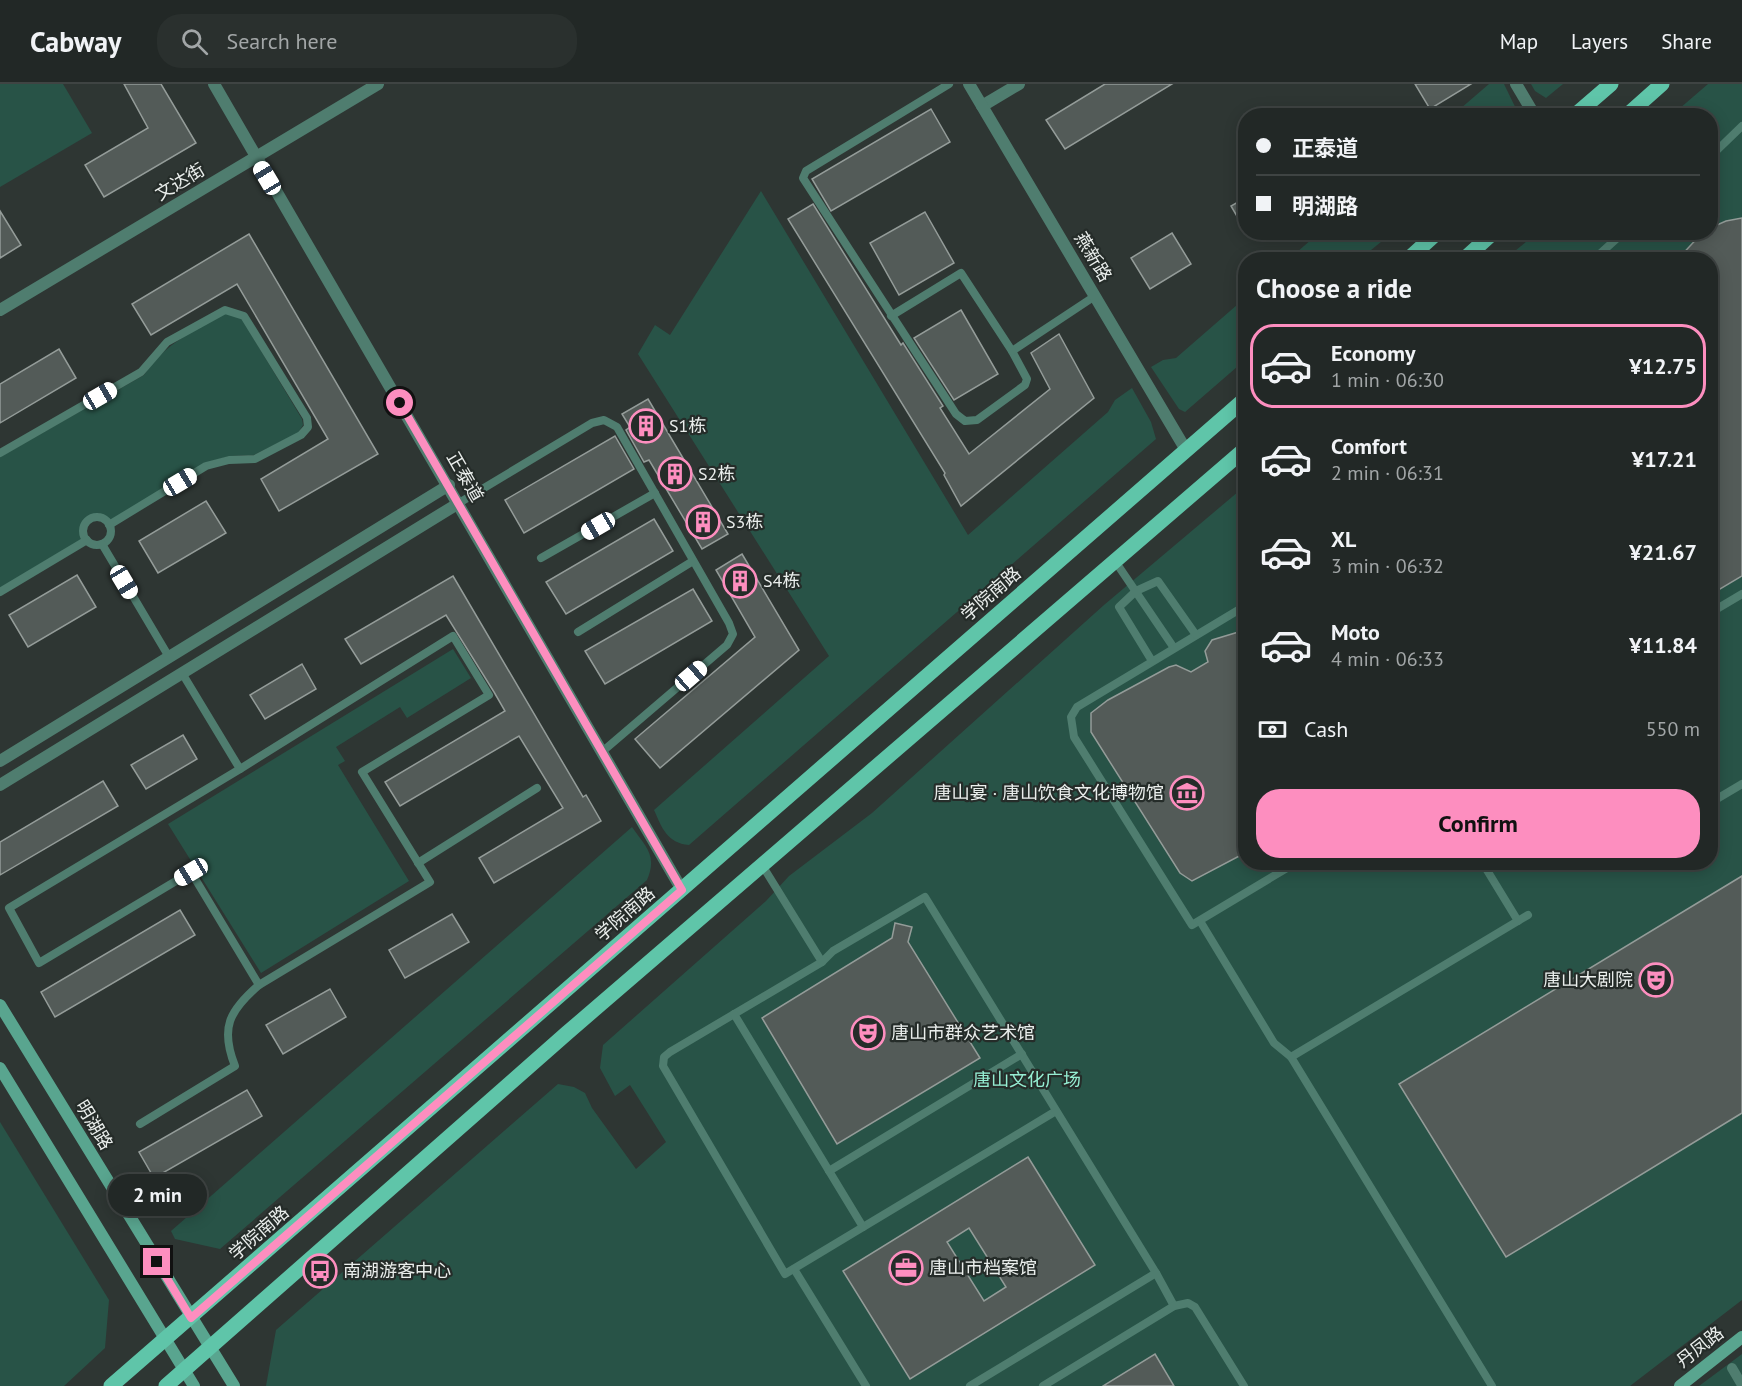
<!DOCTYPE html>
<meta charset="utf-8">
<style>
:root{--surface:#222826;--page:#2a302e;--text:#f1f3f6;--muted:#a2a6a7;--line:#3f4443;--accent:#fd8ebf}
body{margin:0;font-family:"PT Sans","Noto Sans SC",sans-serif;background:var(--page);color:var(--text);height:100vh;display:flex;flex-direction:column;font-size:22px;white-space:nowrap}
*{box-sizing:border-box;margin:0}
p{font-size:20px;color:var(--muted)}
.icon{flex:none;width:33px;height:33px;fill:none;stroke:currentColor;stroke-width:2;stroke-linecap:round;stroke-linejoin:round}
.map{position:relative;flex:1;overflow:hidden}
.panel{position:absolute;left:1238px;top:168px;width:480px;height:618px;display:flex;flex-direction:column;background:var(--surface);border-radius:24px;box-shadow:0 3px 15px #0003,0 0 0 2px var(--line)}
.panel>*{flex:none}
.guide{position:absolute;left:1238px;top:24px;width:480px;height:132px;border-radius:24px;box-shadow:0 3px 15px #0003,0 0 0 2px var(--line);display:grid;align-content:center;height:132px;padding:0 18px;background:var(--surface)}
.end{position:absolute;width:27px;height:27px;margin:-14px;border:8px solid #fd8ebf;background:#111;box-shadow:0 0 0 3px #111}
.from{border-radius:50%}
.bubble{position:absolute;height:42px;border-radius:21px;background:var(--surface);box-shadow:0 3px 15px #0003,0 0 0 2px var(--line);font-size:20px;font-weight:700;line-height:42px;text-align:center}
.car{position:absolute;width:18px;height:36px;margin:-18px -9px;border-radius:8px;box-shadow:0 0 4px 2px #0007;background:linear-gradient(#fff 24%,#345 0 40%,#fff 0 76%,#345 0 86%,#fff 0)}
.guide b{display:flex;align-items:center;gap:21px;height:57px;font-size:22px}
.guide b+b{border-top:2px solid var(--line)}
.guide i{width:15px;height:15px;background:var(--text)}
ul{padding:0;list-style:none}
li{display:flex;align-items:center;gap:18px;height:84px;margin:0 12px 9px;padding:0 6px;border:3px solid transparent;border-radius:24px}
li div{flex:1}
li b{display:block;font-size:22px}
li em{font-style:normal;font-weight:700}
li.current{border-color:var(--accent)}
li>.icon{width:54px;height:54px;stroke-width:1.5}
h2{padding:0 18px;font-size:27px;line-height:72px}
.pay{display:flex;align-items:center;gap:15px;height:66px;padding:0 18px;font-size:22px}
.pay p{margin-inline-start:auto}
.cta{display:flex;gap:12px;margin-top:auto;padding:12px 18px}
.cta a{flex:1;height:69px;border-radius:24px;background:var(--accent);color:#111;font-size:24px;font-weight:700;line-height:69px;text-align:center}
header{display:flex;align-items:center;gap:36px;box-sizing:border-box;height:84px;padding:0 30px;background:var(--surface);border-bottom:2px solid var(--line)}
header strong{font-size:28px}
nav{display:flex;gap:33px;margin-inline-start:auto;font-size:21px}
.search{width:420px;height:54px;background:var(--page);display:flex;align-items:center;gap:15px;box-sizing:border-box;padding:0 21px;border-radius:24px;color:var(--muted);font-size:22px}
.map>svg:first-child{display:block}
.green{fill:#285347}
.building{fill:#535b58;stroke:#949c99;stroke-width:1.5;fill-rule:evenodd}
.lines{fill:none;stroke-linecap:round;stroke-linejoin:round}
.service{stroke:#4f7d6f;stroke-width:8}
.pedestrian{stroke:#4f7d6f;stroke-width:10}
.minor{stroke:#4f7d6f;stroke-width:12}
.tertiary{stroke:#4f7d6f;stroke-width:12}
.secondary{stroke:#59a58f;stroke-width:12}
.primary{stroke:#5fc5a9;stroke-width:15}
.route{stroke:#fd8ebf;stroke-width:8}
.labels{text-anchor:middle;stroke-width:4.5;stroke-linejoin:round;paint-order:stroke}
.street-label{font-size:18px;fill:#eaeeec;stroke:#252c29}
.poi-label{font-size:18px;fill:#eaeeec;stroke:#252c29;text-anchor:start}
.park-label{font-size:18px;fill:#95edd2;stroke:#252c29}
</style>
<header>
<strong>Cabway</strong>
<div class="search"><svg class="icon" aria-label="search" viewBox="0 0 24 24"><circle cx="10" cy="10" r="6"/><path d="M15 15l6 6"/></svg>Search here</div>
<nav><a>Map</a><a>Layers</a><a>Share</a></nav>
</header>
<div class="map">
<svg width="1742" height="1302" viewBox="0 0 1742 1302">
<rect width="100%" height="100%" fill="#2e3633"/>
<g class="green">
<polygon points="0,0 63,0 92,49 0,103"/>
<polygon points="1489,0 1504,0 1519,31 1453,31"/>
<polygon points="1531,0 1563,0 1546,14 1535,7"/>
<polygon points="1708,0 1742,0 1742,1216 1630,1302 266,1302 276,1246 558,1000 574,1003 585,1009 592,1024 636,1085 666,1058 630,1001 615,1012 600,984 603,961 766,817 789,792 872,729 1104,521 1245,402 1245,778 1710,778 1710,176 1505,175 1537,149 1710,148 1710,32 1672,31"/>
<path d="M761,107L968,451L1108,328L1115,316L1132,304L1151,338L1156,355L689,761C667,759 662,744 654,726L829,572L638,270L655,241L670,251Z"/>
<polygon points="1319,149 1319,148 1392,149 1360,175 1289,175"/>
<polygon points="1245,214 1245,276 1185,328 1179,325 1151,283 1163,276 1176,274"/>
<path d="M226,229L242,235L302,335L303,341L298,349L254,371L230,372L205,379L111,436L99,429L88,432L80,442L82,455L0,504V373L144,291C165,259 194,247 226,229Z"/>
<polygon points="453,565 471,594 407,634 400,623 336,663 345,677 338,681 409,797 261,889 168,740"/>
<path d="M632,743C645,762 658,771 647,796L220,1165L175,1155L171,1147Z"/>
<polygon points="0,1038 109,1216 105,1264 64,1302 0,1302"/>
<polygon points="1742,1270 1742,1302 1699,1302"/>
</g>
<g class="building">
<polygon points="124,0 161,0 196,59 104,113 85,81 148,44"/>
<polygon points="1105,0 1172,0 1065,65 1046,36"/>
<polygon points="1415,0 1471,0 1430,25"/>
<polygon points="931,25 950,58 831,127 812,95"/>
<polygon points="1245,114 1245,146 1231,122"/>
<polygon points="813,120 901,261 903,259 943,322 940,324 969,370 1050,305 1031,269 1059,250 1094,314 961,422 944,391 945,389 788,135"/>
<polygon points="0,127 21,161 0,174"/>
<polygon points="925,128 954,179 899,211 870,159"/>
<polygon points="1742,134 1742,492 1710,511 1710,176 1677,176 1703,148 1710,148 1710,144 1726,137"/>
<polygon points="1172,149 1191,180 1150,205 1131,174"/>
<polygon points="249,150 378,370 279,427 261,395 328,355 237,200 151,251 132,220"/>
<polygon points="961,226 998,290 954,316 914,254"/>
<polygon points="59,265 76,294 0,339 0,300"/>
<polygon points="648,315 728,450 702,465 649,376 644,378 626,346 630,343 622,330"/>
<polygon points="615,352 634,385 524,449 505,416"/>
<polygon points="206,417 226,449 158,489 139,457"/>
<polygon points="654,435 673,467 566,530 546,498"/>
<polygon points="742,470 799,566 660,684 635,655 755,553 716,486"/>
<polygon points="77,491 96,523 28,563 9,531"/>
<polygon points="453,492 583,713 586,711 601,737 494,799 479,774 563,724 519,652 400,722 385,698 505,627 494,608 446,531 361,580 345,555"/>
<polygon points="693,505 712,537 605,600 585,567"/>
<polygon points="1245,546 1245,769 1192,797 1180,789 1091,648 1091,629 1108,616 1169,583 1176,581 1191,588 1208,578 1205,567 1212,556"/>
<polygon points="302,580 316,605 265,635 250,611"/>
<polygon points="183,651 197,675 146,705 131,681"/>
<polygon points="103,697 118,722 0,791 0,758"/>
<polygon points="1742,792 1742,1029 1506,1173 1399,1000"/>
<polygon points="180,826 195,851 55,933 41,908"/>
<polygon points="452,830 469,858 405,894 389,866"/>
<polygon points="895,839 912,843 908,858 980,974 837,1060 762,934 892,854"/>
<polygon points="330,905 346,933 283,970 266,941"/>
<polygon points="247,1006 262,1032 154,1094 139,1068"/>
<path d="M1028,1073L1095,1181L910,1295L843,1187ZM969,1144L1006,1203L984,1217L947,1158Z"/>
<polygon points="1155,1270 1174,1302 1103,1302"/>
</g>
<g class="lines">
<g class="service">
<polyline points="949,0 806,87 803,94 956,330 965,337 977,336 1025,301 1027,295 1012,267 1095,212"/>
<polyline points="1710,73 1742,42"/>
<polyline points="1593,176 1624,148"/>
<polyline points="891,232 961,189 1012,267"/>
<polyline points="0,369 141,288 167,258 225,226 244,232 307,334 308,343 301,351 255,375 229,376 206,382 109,441"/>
<polyline points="1236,373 1245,388"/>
<polyline points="459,419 592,339 604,336 617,343 729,539 733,550 727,561 603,667"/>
<circle cx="97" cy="447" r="14"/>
<polyline points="102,460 169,573"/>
<polyline points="541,474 655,409"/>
<polyline points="1115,477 1174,564"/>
<polyline points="0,508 87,456"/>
<polyline points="1245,522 1077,623 1071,633 1074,653 1192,841 1297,778"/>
<polyline points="1710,529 1742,510"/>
<polyline points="578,548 693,477"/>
<polyline points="1152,577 1119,523 1136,507 1158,497 1196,551"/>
<polyline points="240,685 9,824 39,879 191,788 259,901"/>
<polyline points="1710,719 1742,700"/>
<polyline points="1482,778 1518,837"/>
<polyline points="418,779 537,704"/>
<polyline points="762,781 822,878 670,968 664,973 663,982 785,1190 1056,1027"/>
<polyline points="1200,837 1274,959 1291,973"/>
<polyline points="822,878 833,867 925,813 1156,1189"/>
<polyline points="734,930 863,1143"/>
<path d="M140,1040L235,982C220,944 229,927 259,901L430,798L362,688L489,611L453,552L240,685L182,589"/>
<polyline points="829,1087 1022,970"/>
<polyline points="794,1185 866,1302"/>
<polyline points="970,1302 1156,1189 1174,1222"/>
<polyline points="1043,1302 1174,1222 1188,1219 1195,1223 1244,1302"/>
<polyline points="1492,1302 1291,973 1528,831"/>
</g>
<polyline class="pedestrian" points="1732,1284 1742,1301"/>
<g class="minor">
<polyline points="1516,0 1535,32"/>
<polyline points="982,22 1019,0"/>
<polyline points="0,226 378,0"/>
<polyline points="0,677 449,401"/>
<polyline points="0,701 459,419"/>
</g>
<g class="tertiary">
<polyline points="214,0 682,806"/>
<polyline points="969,0 1186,366"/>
</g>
<g class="secondary">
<polyline points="0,921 234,1302"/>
<polyline points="0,984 194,1302"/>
<polyline points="1680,1302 1742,1253"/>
</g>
<g class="primary">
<polyline points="1574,32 1611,0"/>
<polyline points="1626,32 1662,0"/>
<polyline points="1407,176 1438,148"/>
<polyline points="1463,176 1494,148"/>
<polyline points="111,1302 1245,315"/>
<polyline points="166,1302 567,949 1245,365"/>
</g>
</g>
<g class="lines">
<polyline class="route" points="157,1178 191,1234 682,806 400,319"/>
</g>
<defs>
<g id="building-ring" transform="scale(1.725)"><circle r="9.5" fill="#252c29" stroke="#fd8ebf" stroke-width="1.5"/><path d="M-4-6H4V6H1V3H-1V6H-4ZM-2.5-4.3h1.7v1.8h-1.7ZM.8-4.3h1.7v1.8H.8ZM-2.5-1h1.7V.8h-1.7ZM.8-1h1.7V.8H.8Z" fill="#fd8ebf"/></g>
<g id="museum-ring" transform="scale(1.725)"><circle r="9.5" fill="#252c29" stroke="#fd8ebf" stroke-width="1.5"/><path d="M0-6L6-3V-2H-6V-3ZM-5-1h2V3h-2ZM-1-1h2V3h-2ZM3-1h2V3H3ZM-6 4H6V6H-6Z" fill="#fd8ebf"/></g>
<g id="theatre-ring" transform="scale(1.725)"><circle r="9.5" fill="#252c29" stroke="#fd8ebf" stroke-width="1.5"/><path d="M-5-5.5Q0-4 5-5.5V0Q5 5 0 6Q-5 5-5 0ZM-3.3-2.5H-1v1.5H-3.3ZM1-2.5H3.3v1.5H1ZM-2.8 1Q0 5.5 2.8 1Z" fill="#fd8ebf"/></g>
<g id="office-ring" transform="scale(1.725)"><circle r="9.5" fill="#252c29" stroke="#fd8ebf" stroke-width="1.5"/><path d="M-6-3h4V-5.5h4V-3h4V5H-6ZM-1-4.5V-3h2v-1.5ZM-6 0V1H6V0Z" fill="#fd8ebf"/></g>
<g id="bus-ring" transform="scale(1.725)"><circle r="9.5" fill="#252c29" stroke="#fd8ebf" stroke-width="1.5"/><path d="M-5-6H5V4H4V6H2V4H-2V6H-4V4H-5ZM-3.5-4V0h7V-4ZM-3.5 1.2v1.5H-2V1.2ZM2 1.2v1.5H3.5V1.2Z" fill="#fd8ebf"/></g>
</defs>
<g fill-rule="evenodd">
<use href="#building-ring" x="646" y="342"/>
<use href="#building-ring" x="675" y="390"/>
<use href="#building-ring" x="703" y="438"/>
<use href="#building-ring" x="740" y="497"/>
<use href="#museum-ring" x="1187" y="709"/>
<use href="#theatre-ring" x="1656" y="896"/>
<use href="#theatre-ring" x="868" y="949"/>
<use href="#office-ring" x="906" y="1184"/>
<use href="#bus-ring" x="320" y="1187"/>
</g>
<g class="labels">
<g class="street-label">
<text transform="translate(180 98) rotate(-31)" y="6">文达街</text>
<text transform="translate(1093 173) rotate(59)" y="6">燕新路</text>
<text transform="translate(465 393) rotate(60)" y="6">正泰道</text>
<text transform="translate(991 510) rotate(-41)" y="6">学院南路</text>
<text transform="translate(625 830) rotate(-41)" y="6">学院南路</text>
<text transform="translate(94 1041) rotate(59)" y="6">明湖路</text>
<text transform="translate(259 1149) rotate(-41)" y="6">学院南路</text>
<text transform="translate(1700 1263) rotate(-38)" y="6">丹凤路</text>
</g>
<g class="poi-label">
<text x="669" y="348">S1栋</text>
<text x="698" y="396">S2栋</text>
<text x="726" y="444">S3栋</text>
<text x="763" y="503">S4栋</text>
<text x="1164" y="715" text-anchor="end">唐山宴 · 唐山饮食文化博物馆</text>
<text x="1633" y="902" text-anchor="end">唐山大剧院</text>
<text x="891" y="955">唐山市群众艺术馆</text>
<text x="929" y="1190">唐山市档案馆</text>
<text x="343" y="1193">南湖游客中心</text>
</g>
<g class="park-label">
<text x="1027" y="1002">唐山文化广场</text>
</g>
</g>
</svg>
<i class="end from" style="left:400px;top:319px"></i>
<i class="end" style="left:157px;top:1178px"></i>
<div class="bubble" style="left:108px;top:1090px;width:99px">2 min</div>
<i class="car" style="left:267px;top:94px;rotate:329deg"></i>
<i class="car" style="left:100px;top:312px;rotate:60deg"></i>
<i class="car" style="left:180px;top:398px;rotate:59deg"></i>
<i class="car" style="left:598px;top:442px;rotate:240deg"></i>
<i class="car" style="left:124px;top:498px;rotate:149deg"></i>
<i class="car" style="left:691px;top:592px;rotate:49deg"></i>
<i class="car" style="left:191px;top:788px;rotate:239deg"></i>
<div class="guide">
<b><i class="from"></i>正泰道</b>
<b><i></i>明湖路</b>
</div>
<section class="panel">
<h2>Choose a ride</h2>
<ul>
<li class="current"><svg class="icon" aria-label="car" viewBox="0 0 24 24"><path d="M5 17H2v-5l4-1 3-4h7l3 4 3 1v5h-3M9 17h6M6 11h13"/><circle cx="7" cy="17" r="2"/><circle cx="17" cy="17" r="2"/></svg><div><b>Economy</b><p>1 min · 06:30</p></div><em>¥12.75</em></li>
<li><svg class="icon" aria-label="car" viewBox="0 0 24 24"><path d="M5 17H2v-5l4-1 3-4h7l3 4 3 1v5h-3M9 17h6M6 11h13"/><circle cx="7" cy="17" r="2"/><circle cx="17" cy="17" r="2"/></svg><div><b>Comfort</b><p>2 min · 06:31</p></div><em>¥17.21</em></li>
<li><svg class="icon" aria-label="car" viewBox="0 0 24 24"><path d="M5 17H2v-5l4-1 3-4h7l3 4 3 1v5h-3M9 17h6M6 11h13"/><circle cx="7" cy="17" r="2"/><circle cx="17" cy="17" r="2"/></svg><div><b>XL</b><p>3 min · 06:32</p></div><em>¥21.67</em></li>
<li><svg class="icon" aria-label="car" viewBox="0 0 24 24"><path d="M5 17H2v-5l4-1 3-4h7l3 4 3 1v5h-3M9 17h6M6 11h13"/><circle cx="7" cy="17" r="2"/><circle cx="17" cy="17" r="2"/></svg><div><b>Moto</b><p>4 min · 06:33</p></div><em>¥11.84</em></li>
</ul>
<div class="pay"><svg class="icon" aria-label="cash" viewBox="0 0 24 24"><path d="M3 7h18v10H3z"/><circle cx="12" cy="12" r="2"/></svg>Cash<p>550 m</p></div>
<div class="cta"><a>Confirm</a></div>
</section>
</div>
